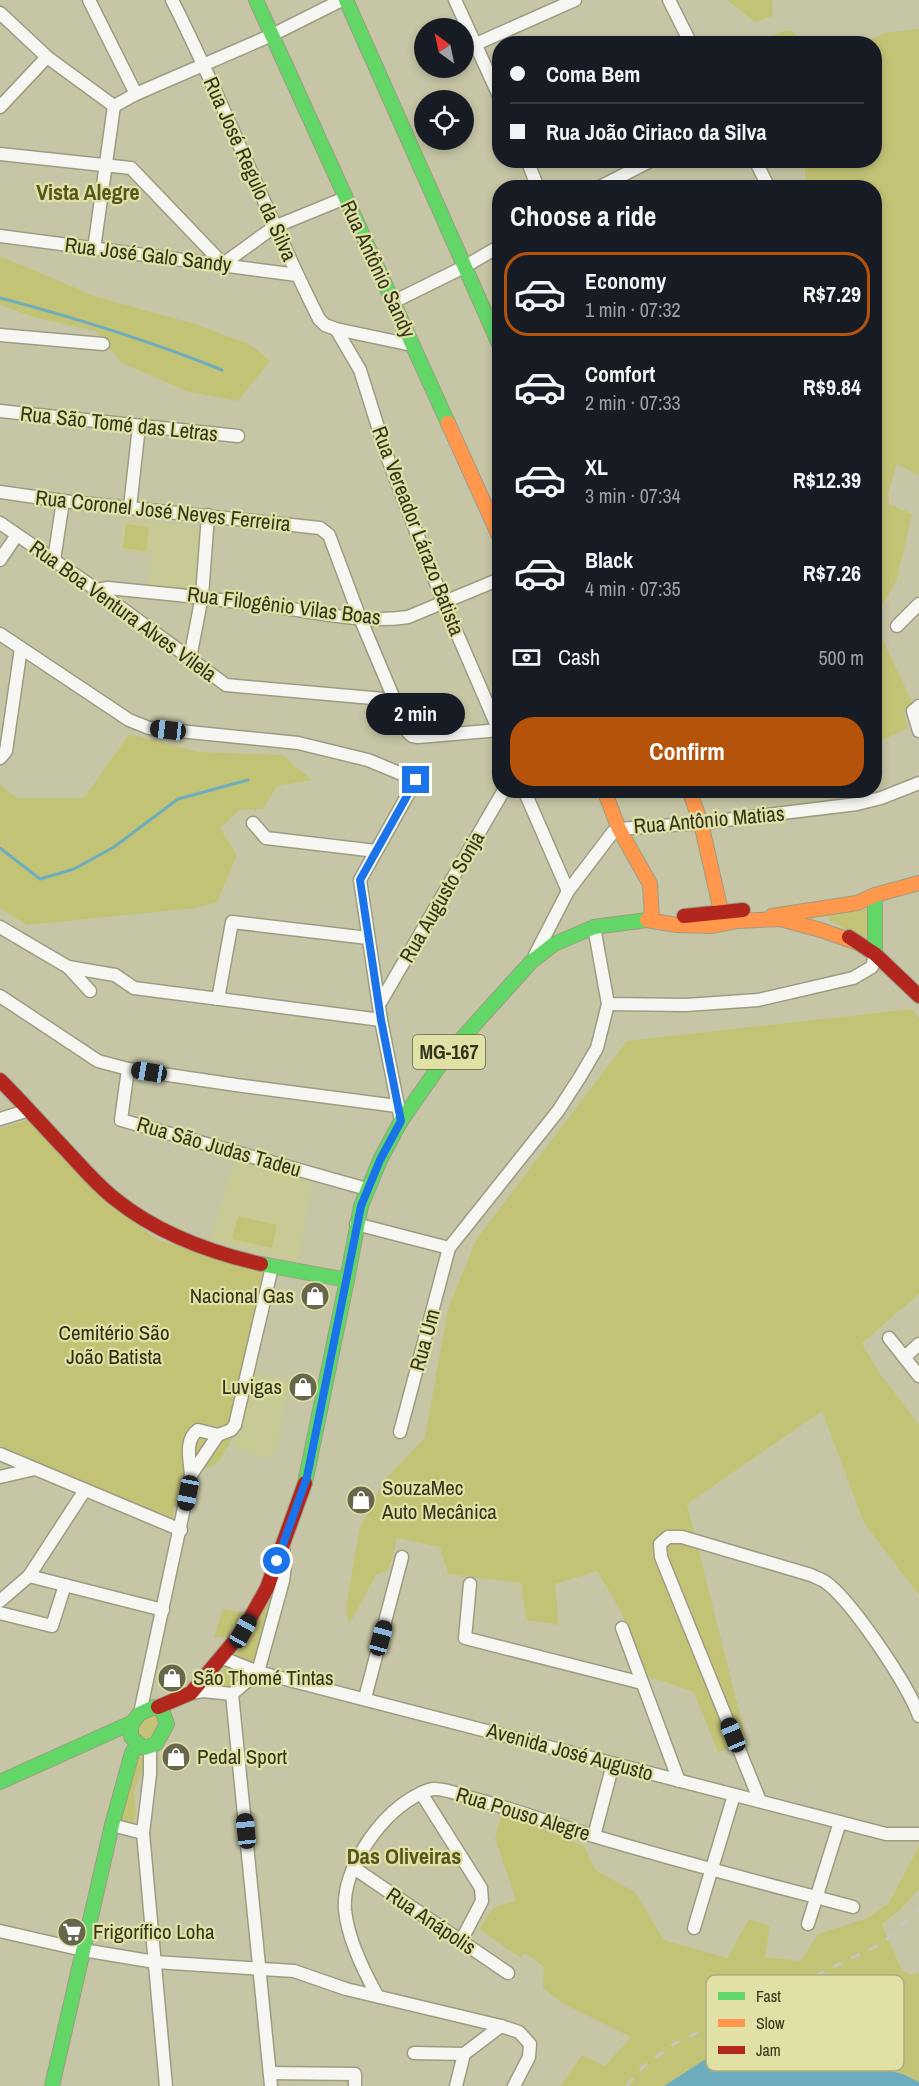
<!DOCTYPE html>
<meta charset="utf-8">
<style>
:root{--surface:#171b24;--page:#242831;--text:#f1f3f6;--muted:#9ea1a6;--line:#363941;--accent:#b45309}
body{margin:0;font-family:"Archivo Narrow",sans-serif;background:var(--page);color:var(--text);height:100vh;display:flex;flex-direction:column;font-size:22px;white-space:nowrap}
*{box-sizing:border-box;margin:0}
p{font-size:20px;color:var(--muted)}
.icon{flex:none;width:33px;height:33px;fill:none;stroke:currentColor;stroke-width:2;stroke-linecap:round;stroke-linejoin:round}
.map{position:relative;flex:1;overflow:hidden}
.drawer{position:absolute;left:492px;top:180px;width:390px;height:618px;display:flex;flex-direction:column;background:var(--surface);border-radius:24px;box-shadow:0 3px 9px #0003}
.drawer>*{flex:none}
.guide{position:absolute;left:492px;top:36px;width:390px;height:132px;border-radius:24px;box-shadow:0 3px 9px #0003;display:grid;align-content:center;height:132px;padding:0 18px;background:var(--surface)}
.needle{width:39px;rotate:327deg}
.buttons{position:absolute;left:414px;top:18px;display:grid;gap:12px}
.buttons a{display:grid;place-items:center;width:60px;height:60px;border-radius:50%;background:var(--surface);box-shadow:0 3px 9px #0003;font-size:30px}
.end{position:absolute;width:27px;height:27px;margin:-14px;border:8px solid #1a73e8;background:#fff;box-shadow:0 0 0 3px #fff}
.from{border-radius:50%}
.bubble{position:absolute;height:42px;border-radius:21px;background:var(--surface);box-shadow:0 3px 9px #0003;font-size:20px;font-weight:800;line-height:42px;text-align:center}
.car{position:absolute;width:18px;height:36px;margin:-18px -9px;border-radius:8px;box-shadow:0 0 4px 2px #0007;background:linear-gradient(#222 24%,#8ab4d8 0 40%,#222 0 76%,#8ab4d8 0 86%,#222 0)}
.guide b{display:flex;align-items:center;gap:21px;height:57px;font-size:22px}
.guide b+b{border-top:2px solid var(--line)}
.guide i{width:15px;height:15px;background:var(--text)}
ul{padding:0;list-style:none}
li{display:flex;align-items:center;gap:18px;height:84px;margin:0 12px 9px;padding:0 6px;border:3px solid transparent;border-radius:24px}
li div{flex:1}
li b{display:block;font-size:22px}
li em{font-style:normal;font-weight:800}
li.current{border-color:var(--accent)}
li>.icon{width:54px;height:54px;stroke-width:1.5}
h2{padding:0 18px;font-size:27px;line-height:72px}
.pay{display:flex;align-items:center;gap:15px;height:66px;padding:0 18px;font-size:22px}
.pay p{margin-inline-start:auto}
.button{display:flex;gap:12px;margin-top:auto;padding:12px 18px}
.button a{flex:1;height:69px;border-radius:24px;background:var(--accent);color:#fff;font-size:24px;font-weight:800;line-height:69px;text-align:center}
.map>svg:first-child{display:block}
.built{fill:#c9c996}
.green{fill:#c3c376}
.water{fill:#6eadbd}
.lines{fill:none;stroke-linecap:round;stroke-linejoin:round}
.stream{stroke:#6eadbd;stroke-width:3}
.street-casing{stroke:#9c9c83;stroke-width:15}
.fast-casing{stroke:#9c9c83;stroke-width:16}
.slow-casing{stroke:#9c9c83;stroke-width:16}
.jam-casing{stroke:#9c9c83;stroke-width:16}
.street{stroke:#f6f6f2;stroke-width:12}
.fast{stroke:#63d668;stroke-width:14}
.slow{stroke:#ff974d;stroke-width:14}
.jam{stroke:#b3261e;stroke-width:14}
.rail{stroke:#c6c6bd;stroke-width:3;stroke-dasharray:10 10;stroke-linecap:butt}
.route{stroke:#1a73e8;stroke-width:8}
.labels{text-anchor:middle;stroke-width:4.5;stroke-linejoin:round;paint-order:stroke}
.shield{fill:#e1e1a5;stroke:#676844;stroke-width:1.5}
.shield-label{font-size:20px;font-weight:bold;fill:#33341b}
.street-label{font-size:21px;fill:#33341b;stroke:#e1e1a5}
.poi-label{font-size:21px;fill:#33341b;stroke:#e1e1a5;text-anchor:start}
.park-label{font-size:21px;fill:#2e2e16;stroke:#e1e1a5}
.neighbourhood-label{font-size:22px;font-weight:bold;fill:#56551b;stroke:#e1e1a5}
.key{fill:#e1e1a5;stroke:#adad7c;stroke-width:1.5}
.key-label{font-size:16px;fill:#33341b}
</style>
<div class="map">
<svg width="919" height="2086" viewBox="0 0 919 2086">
<rect width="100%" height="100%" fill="#c6c6a6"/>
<g class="built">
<polygon points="123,519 202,528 197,593 148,587 152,555 120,551"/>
<polygon points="234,1162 313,1180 298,1262 210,1239"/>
<polygon points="254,1372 290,1380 276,1453 265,1459 233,1448 239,1432"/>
</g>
<g class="green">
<polygon points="727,0 772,0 773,16 755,22"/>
<polygon points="919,29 919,476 897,464 888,493 889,504 912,514 913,510 897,580 875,617 874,188 805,187 805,161 874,160 874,44 863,43 885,33"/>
<polygon points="790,30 804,43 760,43 780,32"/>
<polygon points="0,256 97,297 195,324 251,345 270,361 238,401 189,392 122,363 95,331 33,317 0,305"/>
<polygon points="126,524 149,527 146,551 123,548"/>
<polygon points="874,621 913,704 903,711 908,728 875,744"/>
<polygon points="129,734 199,752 282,755 312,780 277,786 263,809 240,810 220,828 237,855 217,902 196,908 27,925 0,908 0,784 17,798 84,798"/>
<polygon points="873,908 873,944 829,920 829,915"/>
<polygon points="912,1009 919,1018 919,1294 862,1343 878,1371 919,1425 919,1595 864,1523 822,1411 687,1504 748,1746 718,1752 694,1692 642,1674 622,1613 597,1571 555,1584 559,1625 526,1620 521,1583 448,1574 440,1547 397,1538 389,1569 376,1575 349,1625 346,1607 360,1527 385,1480 425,1437 448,1309 476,1240 627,1041"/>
<path d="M26,1120L115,1209L158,1240L263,1272L231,1429L203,1423L187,1431L184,1471L188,1432L203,1425L229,1430L233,1436C219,1465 218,1469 184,1471L171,1521L0,1445V1129Z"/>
<polygon points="238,1216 277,1225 272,1248 232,1239"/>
<polygon points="275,1587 268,1615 252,1666 233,1659"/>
<polygon points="223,1609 244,1613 229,1637 214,1637"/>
<polygon points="230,1663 250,1671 230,1688 208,1689 207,1682 220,1674"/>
<path d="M147,1715H156C160,1726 156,1732 148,1740H139L137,1723Z"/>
<polygon points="134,1755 142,1757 145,1762 134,1792 136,1814 132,1824 118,1820"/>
<polygon points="502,1813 584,1846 595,1870 635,1892 664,1940 727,1958 749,1919 770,1926 765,1957 801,1961 818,1934 865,1919 889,1903 919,1846 919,1889 900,1910 882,1924 902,1971 914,1975 919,1972 919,2082 903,2074 808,2052 716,2053 664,2086 560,2086 582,2055 605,2066 631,2037 562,2003 543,1988 544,1967 525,1953 521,1958 479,1929 493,1908 516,1900 495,1838"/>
</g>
<polygon class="water" points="808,2052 903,2074 919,2082 919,2086 664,2086 715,2053"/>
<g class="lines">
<g class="stream">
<path d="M0,298C76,318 150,341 222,370"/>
<polyline points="0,848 40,879 74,869 114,847 178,799 248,780"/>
</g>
<g class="street-casing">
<g id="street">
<polyline points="89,0 136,94"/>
<path d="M172,0C225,104 266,214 319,319L325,325L336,329L412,345"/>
<polyline points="455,0 500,98"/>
<polyline points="669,0 691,44"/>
<polyline points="0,13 47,57 114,106"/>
<polyline points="476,44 575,0"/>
<polyline points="114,106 136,94 272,35 342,0"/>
<polyline points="0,107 47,57"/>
<polyline points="0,154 131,168 223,264 274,227 345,198"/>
<polyline points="527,160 538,188"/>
<polyline points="755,160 769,188"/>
<polyline points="598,188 652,160"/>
<polyline points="0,236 297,275"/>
<polyline points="94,249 114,106"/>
<polyline points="393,302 464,267 500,246"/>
<polyline points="336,329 360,370 388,459 443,601 500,733"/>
<polyline points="0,335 103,344"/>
<polyline points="0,411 238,436"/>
<polyline points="0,492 63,501 320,528 329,535 360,618 408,732 412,736 418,737 500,730"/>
<polyline points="130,507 139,426"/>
<polyline points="0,523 97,590 226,685 395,700"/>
<polyline points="0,560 17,535"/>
<polyline points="54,560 63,501"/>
<path d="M97,590L108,588C163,593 217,599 271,606C316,612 363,624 408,617L500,579"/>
<polyline points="897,626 919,604"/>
<polyline points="0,634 129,720 149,728 298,743 368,760 416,780 360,880 381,1020 401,1121"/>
<polyline points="190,658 202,596 208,515"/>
<polyline points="919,706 913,711 919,731"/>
<polyline points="0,758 6,751 21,648"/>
<polyline points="524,790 568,891"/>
<polyline points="253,823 266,838 376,851"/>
<polyline points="0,927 68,967 90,991"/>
<polyline points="594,927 608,1004 686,1005 758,1000 853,978 872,967 875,954"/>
<polyline points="535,955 568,891 613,832 619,829 701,823 857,804 881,798 919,783"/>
<polyline points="68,967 115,975 134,988 381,1020"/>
<polyline points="0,996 98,1061 128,1069 236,1085 397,1106"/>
<polyline points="218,999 232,922 368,938"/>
<polyline points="380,1003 504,790"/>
<polyline points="128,1069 121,1120 367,1189"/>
<polyline points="0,1119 29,1110"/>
<polyline points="356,1224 449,1248"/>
<polyline points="889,1338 919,1376"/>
<polyline points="905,1357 919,1344"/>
<polyline points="400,1432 449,1248 558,1111 580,1077 597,1048 608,1004"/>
<polyline points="218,1435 231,1430 235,1425 272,1267"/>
<polyline points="0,1454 181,1530"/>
<polyline points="0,1477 35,1469"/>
<polyline points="29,1576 163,1610"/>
<polyline points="470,1584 465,1638 642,1683"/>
<polyline points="0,1601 29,1576 85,1490"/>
<polyline points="0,1613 52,1626 65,1585"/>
<polyline points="622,1628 679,1781"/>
<polyline points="223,1658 258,1672 886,1834 919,1834"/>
<polyline points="191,1693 203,1691 232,1694 258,1672 283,1581 285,1565 283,1548"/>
<polyline points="232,1694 271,2086"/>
<polyline points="365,1698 402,1557"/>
<path d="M140,1713L191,1475C190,1460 184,1440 198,1430L218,1435L191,1475"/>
<polyline points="150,1748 150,1774 143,1833 166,2086"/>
<polyline points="421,1793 481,1888 482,1901 461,1941"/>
<path d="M760,1801L661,1557L660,1544L668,1537H682L811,1575C815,1577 820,1579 824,1581C850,1598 909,1686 919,1716"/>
<polyline points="112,1825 143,1833"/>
<polyline points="594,1836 613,1764"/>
<polyline points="354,1868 508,1973"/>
<polyline points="808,1924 840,1822"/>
<polyline points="694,1928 734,1795"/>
<polyline points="0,1931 83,1950 155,1962 294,1971 346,1989 501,2026 519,2032 530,2044 529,2057 514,2086"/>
<path d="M377,1995C363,1970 348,1939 345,1910C342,1869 379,1818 412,1798C419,1794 426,1790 433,1789C444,1788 458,1794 468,1797C511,1808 552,1824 594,1836C680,1862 767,1884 853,1907"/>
<polyline points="414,2053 464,2054 501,2026"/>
<polyline points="270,2073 355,2074 355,2086"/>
<polyline points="456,2086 464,2054"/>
</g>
</g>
<g class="fast-casing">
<g id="fast">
<polyline points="256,0 448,423"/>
<polyline points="346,0 500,346"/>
<polyline points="875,895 875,954"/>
<polyline points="261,1264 347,1280 361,1206 380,1160 401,1121 447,1055 531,962 554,944 594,927 647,920"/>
<polyline points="305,1483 347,1280"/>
<polygon points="154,1707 162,1710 167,1724 156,1744 144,1748 131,1737 131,1725 139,1714"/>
<polyline points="0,1782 131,1723"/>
<polyline points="52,2086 112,1825 132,1753 137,1745"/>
</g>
</g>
<g class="slow-casing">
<g id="slow">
<polyline points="448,423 500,538"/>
<polyline points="604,790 619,829 650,884 652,920"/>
<polyline points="689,790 701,823 721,911"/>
<polyline points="772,916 857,903 875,895 919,883"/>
<polyline points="647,920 677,925 712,926 738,921 780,919 821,930 858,943"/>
</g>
</g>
<g class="jam-casing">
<g id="jam">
<polyline points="684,916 743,910"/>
<polyline points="849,937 875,954 919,996"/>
<path d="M0,1080C23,1103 44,1127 66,1150C82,1167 97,1185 115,1199C157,1233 208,1252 261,1264"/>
<polyline points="158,1707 191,1693 243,1631 267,1588 305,1483"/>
</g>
</g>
<use href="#street" class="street"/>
<use href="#fast" class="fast"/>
<use href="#slow" class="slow"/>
<use href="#jam" class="jam"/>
<polyline class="rail" points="627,2086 643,2067 674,2044 883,1943 919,1908"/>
</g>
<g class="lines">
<polyline class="route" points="277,1561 307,1477 361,1206 380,1160 401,1121 381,1020 360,880 416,780"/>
</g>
<defs>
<g id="shop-disc" transform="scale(1.5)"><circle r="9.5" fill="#66674c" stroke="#e1e1a5"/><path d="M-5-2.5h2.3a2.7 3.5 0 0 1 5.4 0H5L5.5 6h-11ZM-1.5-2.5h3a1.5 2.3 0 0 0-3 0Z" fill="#fff"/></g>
<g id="supermarket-disc" transform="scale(1.5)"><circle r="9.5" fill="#66674c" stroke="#e1e1a5"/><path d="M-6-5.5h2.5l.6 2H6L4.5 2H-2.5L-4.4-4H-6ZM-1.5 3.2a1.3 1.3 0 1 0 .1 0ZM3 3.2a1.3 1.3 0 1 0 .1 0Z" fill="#fff"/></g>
</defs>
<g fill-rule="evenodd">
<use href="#shop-disc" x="315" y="1296"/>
<use href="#shop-disc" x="303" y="1387"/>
<use href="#shop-disc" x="361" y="1500"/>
<use href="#shop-disc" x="172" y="1678"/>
<use href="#shop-disc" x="176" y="1757"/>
<use href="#supermarket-disc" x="72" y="1932"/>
</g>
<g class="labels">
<rect class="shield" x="413" y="1035" width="72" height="34" rx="4.5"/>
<g class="shield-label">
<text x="449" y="1059">MG-167</text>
</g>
<g class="street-label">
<text transform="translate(250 169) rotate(66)" y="7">Rua José Regulo da Silva</text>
<text transform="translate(148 255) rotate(7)" y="7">Rua José Galo Sandy</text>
<text transform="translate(378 269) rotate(65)" y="7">Rua Antônio Sandy</text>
<text transform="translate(119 424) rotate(6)" y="7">Rua São Tomé das Letras</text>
<text transform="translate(163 511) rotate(6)" y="7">Rua Coronel José Neves Ferreira</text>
<text transform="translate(418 531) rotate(69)" y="7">Rua Vereador Lárazo Batista</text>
<text transform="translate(284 606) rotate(7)" y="7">Rua Filogênio Vilas Boas</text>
<text transform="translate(123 611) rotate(36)" y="7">Rua Boa Ventura Alves Vilela</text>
<text transform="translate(709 820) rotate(-5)" y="7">Rua Antônio Matias</text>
<text transform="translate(442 897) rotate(-60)" y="7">Rua Augusto Sonja</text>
<text transform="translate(219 1147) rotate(16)" y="7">Rua São Judas Tadeu</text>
<text transform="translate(425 1340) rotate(-75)" y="7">Rua Um</text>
<text transform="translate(570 1752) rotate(15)" y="7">Avenida José Augusto</text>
<text transform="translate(523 1814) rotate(17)" y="7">Rua Pouso Alegre</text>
<text transform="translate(431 1921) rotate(34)" y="7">Rua Anápolis</text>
</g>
<g class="poi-label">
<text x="294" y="1303" text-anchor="end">Nacional Gas</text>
<text x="282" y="1394" text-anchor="end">Luvigas</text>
<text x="382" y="1495">SouzaMec<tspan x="382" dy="24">Auto Mecânica</tspan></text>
<text x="193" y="1685">São Thomé Tintas</text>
<text x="197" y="1764">Pedal Sport</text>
<text x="93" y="1939">Frigorífico Loha</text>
</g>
<g class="park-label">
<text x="114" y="1340">Cemitério São<tspan x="114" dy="24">João Batista</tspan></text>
</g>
<g class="neighbourhood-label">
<text x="88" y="200">Vista Alegre</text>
<text x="404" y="1864">Das Oliveiras</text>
</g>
</g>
<rect x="706" y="1975" width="198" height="96" rx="9" class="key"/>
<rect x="718" y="1992" width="27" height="8" fill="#63d668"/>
<rect x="718" y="2019" width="27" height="8" fill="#ff974d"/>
<rect x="718" y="2046" width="27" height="8" fill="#b3261e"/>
<g class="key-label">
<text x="756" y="2002">Fast</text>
<text x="756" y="2029">Slow</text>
<text x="756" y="2056">Jam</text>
</g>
</svg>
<div class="buttons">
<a><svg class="needle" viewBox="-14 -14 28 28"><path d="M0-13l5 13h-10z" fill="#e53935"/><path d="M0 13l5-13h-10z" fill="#9ea1a6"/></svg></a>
<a><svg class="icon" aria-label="locate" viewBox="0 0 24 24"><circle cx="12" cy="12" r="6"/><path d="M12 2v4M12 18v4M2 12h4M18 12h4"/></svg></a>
</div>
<i class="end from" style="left:277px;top:1561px"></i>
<i class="end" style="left:416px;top:780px"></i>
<div class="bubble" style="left:366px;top:693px;width:99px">2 min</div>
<i class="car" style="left:168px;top:730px;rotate:277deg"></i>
<i class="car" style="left:149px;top:1072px;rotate:279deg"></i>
<i class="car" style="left:188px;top:1493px;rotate:191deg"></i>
<i class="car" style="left:243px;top:1631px;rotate:29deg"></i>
<i class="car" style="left:381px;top:1638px;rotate:15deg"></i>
<i class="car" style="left:733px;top:1735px;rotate:338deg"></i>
<i class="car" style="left:246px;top:1831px;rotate:354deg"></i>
<div class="guide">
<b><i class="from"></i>Coma Bem</b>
<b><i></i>Rua João Ciriaco da Silva</b>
</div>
<section class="drawer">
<h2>Choose a ride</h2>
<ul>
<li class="current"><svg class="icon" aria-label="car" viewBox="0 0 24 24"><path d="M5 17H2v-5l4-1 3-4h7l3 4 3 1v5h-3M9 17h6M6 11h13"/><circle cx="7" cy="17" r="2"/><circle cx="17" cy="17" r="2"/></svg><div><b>Economy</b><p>1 min · 07:32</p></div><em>R$7.29</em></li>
<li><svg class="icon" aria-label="car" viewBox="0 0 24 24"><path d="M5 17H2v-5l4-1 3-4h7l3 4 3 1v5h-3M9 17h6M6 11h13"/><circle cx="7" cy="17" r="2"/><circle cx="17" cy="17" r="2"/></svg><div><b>Comfort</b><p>2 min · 07:33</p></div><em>R$9.84</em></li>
<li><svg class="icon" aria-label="car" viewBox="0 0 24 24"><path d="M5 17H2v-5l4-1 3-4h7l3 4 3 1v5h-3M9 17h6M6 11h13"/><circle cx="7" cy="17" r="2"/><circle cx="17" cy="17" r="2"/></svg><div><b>XL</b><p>3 min · 07:34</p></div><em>R$12.39</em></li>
<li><svg class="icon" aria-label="car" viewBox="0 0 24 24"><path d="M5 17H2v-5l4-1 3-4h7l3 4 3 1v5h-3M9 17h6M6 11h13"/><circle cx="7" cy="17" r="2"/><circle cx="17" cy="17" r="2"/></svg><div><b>Black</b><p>4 min · 07:35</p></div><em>R$7.26</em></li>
</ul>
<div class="pay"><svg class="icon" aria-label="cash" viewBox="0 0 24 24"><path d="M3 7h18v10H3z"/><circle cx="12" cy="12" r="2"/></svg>Cash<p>500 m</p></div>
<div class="button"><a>Confirm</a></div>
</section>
</div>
